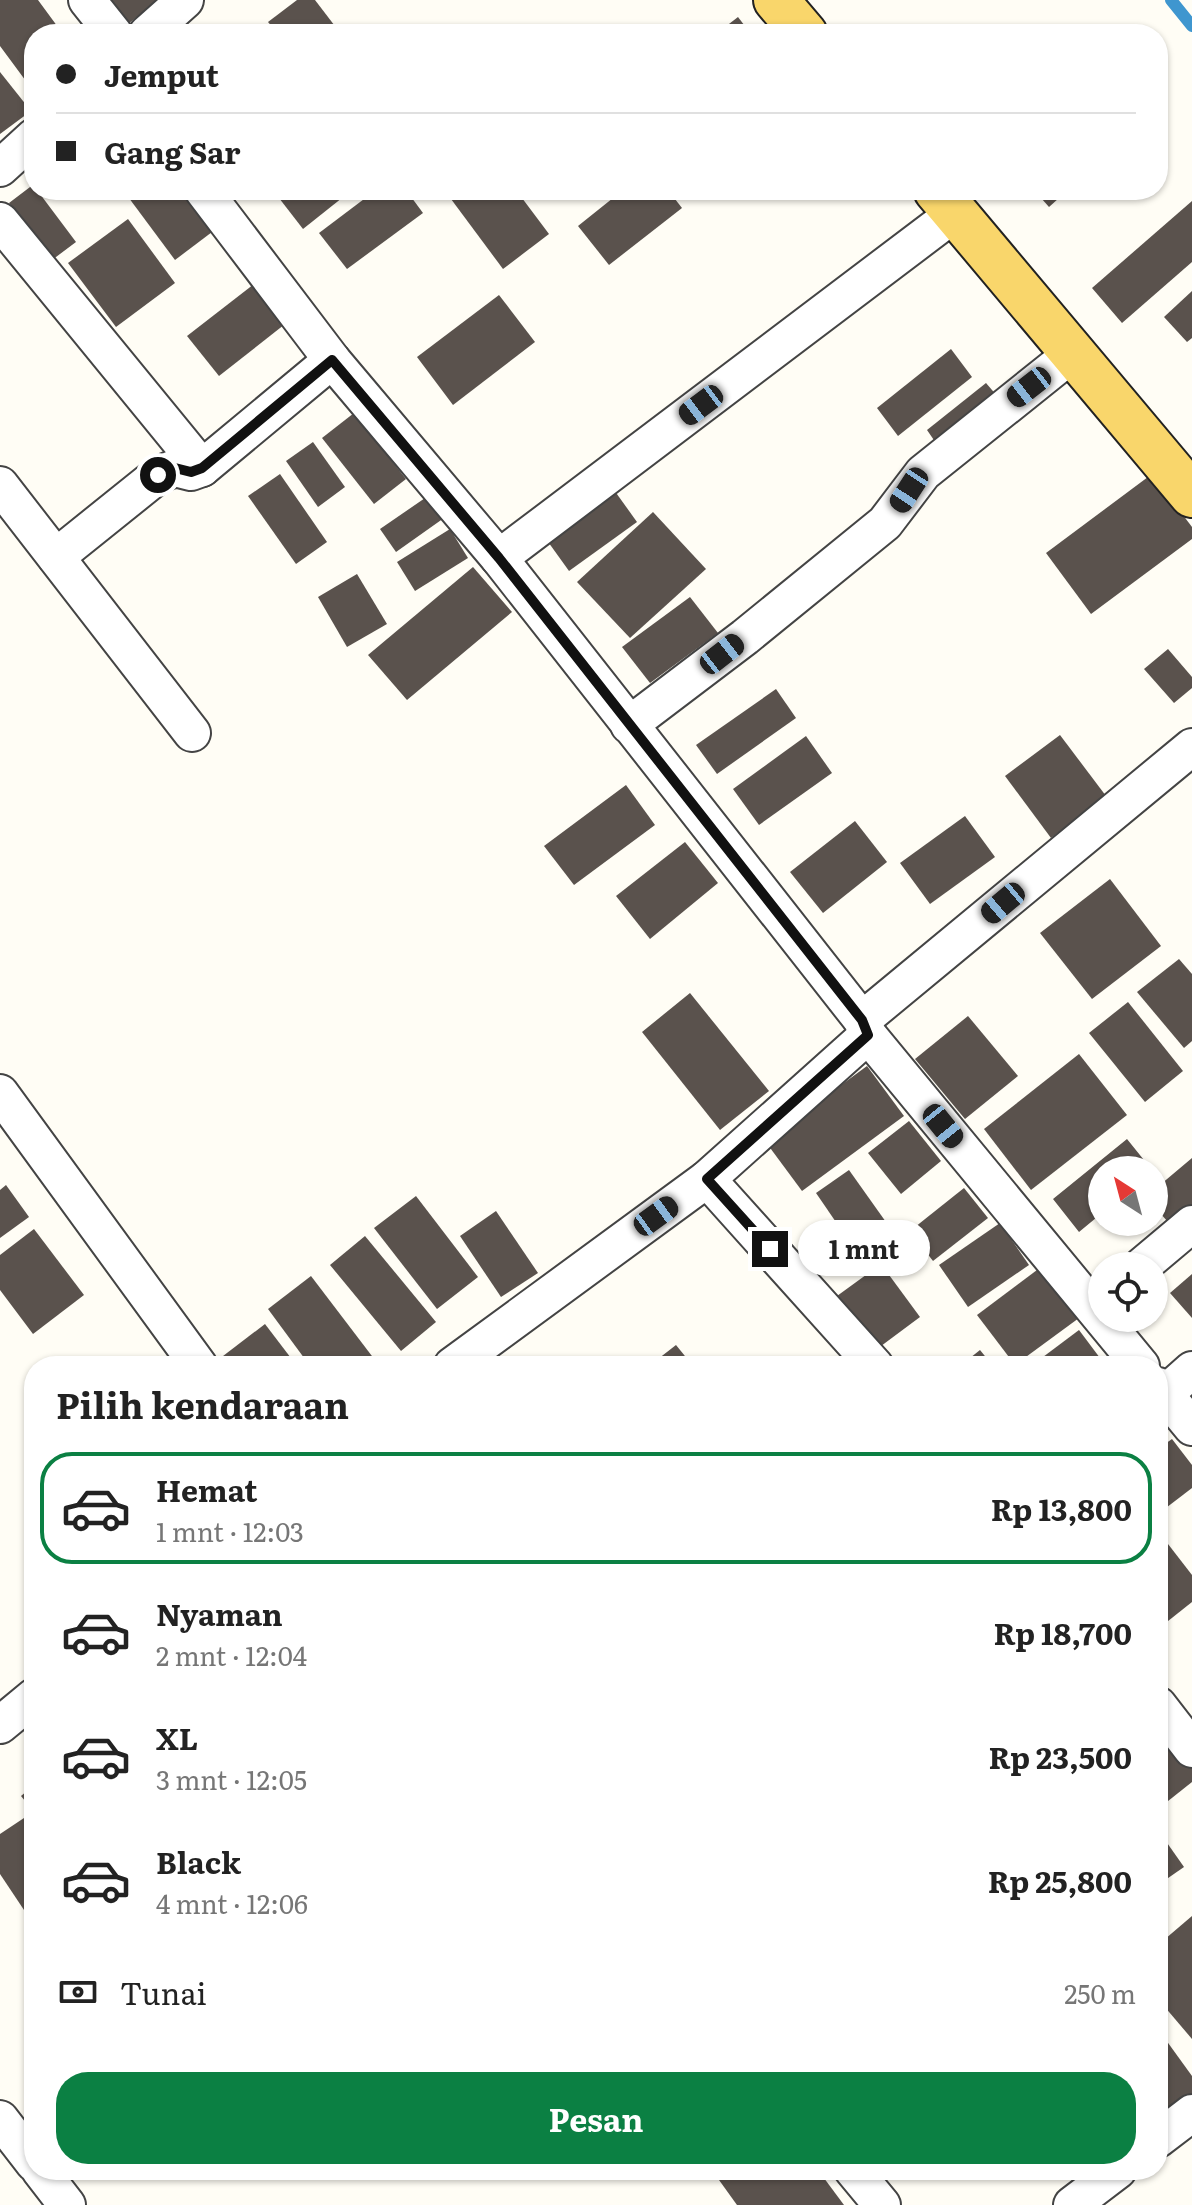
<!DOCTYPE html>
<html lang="id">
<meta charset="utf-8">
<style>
:root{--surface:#fff;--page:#f6f6f6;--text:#222;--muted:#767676;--line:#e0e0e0;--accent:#0b8043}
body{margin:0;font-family:Literata,serif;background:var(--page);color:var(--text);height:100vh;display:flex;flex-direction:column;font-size:30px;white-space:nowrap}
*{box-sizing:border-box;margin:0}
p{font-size:26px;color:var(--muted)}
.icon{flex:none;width:44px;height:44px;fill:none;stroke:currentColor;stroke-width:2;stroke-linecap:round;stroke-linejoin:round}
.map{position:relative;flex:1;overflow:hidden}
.panel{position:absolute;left:24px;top:1356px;width:1144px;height:824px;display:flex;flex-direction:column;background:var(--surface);border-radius:32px;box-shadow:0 2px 6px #0004}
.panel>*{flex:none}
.banner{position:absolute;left:24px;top:24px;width:1144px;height:176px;border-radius:32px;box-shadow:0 2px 6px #0004;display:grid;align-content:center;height:176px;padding:0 32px;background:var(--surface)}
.needle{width:52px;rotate:324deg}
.buttons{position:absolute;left:1088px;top:1156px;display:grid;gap:16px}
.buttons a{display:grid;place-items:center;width:80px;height:80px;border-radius:50%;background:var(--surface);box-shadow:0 2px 6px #0004;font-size:40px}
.end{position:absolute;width:36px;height:36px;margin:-18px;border:10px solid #111;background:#fff;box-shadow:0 0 0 4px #fff}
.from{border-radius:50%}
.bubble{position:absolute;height:56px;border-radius:28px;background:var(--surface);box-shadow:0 2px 6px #0004;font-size:26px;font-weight:700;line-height:56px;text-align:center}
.car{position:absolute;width:24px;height:48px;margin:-24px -12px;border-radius:10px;box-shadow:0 0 6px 2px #0007;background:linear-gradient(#222 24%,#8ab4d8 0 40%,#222 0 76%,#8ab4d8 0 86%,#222 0)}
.banner b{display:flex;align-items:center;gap:28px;height:76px;font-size:30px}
.banner b+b{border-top:2px solid var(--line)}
.banner i{width:20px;height:20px;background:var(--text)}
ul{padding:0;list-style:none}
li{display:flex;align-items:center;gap:24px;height:112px;margin:0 16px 12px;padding:0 16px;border:4px solid transparent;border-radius:32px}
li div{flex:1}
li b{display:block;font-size:30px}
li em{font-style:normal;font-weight:700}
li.current{border-color:var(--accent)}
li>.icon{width:72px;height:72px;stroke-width:1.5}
h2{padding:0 32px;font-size:36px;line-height:96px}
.pay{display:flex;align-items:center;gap:20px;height:88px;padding:0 32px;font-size:30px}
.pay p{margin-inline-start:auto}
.primary-button{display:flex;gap:16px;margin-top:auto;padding:16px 32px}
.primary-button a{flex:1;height:92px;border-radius:32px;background:var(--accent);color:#fff;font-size:32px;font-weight:700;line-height:92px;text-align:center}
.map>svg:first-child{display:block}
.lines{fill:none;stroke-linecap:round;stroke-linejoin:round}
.stream{stroke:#3f96cf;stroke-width:12}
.building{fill:#5a524d}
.minor-casing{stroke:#444;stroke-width:40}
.primary-casing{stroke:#222;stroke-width:48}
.minor{stroke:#fff;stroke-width:36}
.primary{stroke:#f9d66b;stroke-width:44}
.route{stroke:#111;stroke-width:10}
</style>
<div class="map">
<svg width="1192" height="2205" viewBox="0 0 1192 2205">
<rect width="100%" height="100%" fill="#fffdf5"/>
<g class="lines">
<polyline class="stream" points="1171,0 1192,26"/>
</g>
<g class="building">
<polygon points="0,0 38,0 63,34 34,34 34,92 0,46"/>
<polygon points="108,0 158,0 128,24"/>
<polygon points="297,0 315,0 341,34 278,34 268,22"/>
<polygon points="738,17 751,34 716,34"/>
<polygon points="0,72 31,111 0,134"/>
<polygon points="34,184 34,190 37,190 76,242 52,260 9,203"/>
<polygon points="123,190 193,190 220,226 175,260"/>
<polygon points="290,190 352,190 303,229 279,198"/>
<polygon points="376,190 406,190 423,213 347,269 319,233"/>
<polygon points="463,190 516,190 549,234 503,269 451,199"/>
<polygon points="623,190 668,190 682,208 609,265 578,226"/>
<polygon points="1034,190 1068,190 1049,207"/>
<polygon points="1192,201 1192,262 1122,323 1092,288"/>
<polygon points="128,219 175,283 116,327 68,263"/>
<polygon points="263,277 294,317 219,376 187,336"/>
<polygon points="1192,291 1192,338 1187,342 1164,317"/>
<polygon points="499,295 535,342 453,405 417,357"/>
<polygon points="951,349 972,377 898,436 877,408"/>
<polygon points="986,383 998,397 938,446 927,430"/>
<polygon points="354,413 406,479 374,504 322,438"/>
<polygon points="313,442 345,487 318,507 286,461"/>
<polygon points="280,474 327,542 296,564 248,496"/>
<polygon points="1152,474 1192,527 1192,539 1091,614 1046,553"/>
<polygon points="609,483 637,522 569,571 541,532"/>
<polygon points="428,496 444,518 396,552 380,529"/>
<polygon points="653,512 706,569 630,638 577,582"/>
<polygon points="450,529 468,558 415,591 397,562"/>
<polygon points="473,567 512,612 407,700 368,655"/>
<polygon points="357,574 387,624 347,647 318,597"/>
<polygon points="690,597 718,633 650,683 622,647"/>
<polygon points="1168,649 1192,677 1192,688 1174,703 1144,669"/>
<polygon points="776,689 796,718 717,774 696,745"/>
<polygon points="1060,735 1106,796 1051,838 1005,776"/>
<polygon points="806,736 832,773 759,825 733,789"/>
<polygon points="626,785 655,825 574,885 544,846"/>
<polygon points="965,816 995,857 930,904 900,863"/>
<polygon points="855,821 887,862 823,913 790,872"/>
<polygon points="685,842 718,883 650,939 616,896"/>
<polygon points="1110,879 1161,946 1092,999 1040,933"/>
<polygon points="1179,959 1192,974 1192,1041 1184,1048 1137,992"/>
<polygon points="690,993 769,1091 720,1130 642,1032"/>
<polygon points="1128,1002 1183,1071 1145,1102 1089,1033"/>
<polygon points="968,1016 1018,1076 965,1119 915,1059"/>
<polygon points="1079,1054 1127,1115 1031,1190 984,1129"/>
<polygon points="867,1066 904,1116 802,1191 765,1141"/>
<polygon points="909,1121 941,1161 901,1194 868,1153"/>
<polygon points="1127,1139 1152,1170 1102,1170 1102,1213 1079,1232 1053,1199"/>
<polygon points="1192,1158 1192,1215 1174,1229 1154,1206 1154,1190"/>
<polygon points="849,1170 898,1239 864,1263 816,1193"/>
<polygon points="6,1185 29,1217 0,1238 0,1190"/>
<polygon points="964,1188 988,1218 933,1261 910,1231"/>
<polygon points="416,1196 478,1277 437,1309 374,1228"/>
<polygon points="496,1211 538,1273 501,1297 460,1236"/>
<polygon points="1000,1223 1029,1265 968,1307 939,1265"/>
<polygon points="34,1229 84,1295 33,1334 0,1290 0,1255"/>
<polygon points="365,1236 436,1322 401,1351 330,1265"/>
<polygon points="881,1264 920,1317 877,1349 837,1296"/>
<polygon points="1041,1267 1079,1318 1015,1365 977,1315"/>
<polygon points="1192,1274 1192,1318 1170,1293"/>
<polygon points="311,1276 378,1364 376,1366 310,1366 268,1309"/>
<polygon points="265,1324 297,1366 210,1366"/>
<polygon points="1079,1330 1106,1366 1031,1366"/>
<polygon points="676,1345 693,1366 649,1366"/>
<polygon points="980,1350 993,1366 960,1366"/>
<polygon points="1172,1439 1192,1465 1192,1488 1158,1514 1158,1449"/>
<polygon points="1168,1544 1192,1575 1192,1602 1158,1629 1158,1552"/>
<polygon points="1171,1737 1192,1763 1192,1782 1158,1809 1158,1748"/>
<polygon points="34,1785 34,1812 21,1796"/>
<polygon points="24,1818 34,1832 34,1925 0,1874 0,1834"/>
<polygon points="1158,1830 1184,1867 1158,1885"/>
<polygon points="1192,1916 1192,2039 1158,1999 1158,1945"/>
<polygon points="1158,2029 1192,2076 1192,2095 1158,2120"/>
<polygon points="732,2170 818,2170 844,2205 737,2205 719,2180"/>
</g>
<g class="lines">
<g class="minor-casing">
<g id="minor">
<polyline points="87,0 114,34"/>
<polyline points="147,34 185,0"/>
<polyline points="0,168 34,137"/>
<polyline points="203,190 332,360 499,558 862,1020"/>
<polyline points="0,221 202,468 332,360"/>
<polyline points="0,485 192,733"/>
<polyline points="56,557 158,475 175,468 191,472 202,468"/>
<polyline points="499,558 955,213"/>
<polyline points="629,725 745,637 885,523 923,473 1073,353"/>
<polyline points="868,1035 1141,1366"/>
<polyline points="0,1093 199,1366"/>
<polyline points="707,1179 875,1366"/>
<polyline points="1142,1266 1192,1224"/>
<polyline points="452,1366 707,1179 868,1035 862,1020 1192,747"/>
<polyline points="1158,1386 1192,1427"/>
<polyline points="1165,1394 1192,1370"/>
<polyline points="1158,1705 1192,1749"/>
<polyline points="0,1725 34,1697"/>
<polyline points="0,2119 34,2163"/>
<polyline points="1158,2139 1192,2113"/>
<polyline points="40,2170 67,2205"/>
<polyline points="853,2170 882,2205"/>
<polyline points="1072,2205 1118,2170"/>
</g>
</g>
<g class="primary-casing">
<g id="primary">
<polyline points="776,0 805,34"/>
<polyline points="936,190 1192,495"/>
</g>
</g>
<use href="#minor" class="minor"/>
<use href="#primary" class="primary"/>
</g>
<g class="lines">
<polyline class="route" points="158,475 175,468 191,472 202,468 332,360 499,558 862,1020 868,1035 707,1179 770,1249"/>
</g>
</svg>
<div class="buttons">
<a><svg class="needle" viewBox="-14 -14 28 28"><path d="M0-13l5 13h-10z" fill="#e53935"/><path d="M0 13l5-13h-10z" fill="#767676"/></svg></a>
<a><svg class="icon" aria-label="locate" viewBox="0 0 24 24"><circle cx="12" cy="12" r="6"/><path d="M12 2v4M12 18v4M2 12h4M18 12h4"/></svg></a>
</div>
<i class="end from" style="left:158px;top:475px"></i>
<i class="end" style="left:770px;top:1249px"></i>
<div class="bubble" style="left:798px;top:1220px;width:132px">1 mnt</div>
<i class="car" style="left:1029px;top:387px;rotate:232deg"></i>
<i class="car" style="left:701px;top:405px;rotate:233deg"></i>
<i class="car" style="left:909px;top:490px;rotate:213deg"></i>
<i class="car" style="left:722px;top:654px;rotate:52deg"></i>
<i class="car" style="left:1003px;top:903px;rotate:230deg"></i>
<i class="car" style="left:943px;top:1126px;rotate:141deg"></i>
<i class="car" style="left:656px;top:1216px;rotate:54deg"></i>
<div class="banner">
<b><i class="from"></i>Jemput</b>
<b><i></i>Gang Sar</b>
</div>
<section class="panel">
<h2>Pilih kendaraan</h2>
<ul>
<li class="current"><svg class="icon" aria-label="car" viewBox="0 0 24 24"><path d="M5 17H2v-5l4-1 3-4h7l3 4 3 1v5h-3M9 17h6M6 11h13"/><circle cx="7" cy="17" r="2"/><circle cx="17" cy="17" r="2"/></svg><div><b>Hemat</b><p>1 mnt · 12:03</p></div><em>Rp 13,800</em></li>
<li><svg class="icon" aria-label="car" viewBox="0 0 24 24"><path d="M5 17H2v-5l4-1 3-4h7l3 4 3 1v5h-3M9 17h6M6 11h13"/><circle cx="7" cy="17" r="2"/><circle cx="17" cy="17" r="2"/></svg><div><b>Nyaman</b><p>2 mnt · 12:04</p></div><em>Rp 18,700</em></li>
<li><svg class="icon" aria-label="car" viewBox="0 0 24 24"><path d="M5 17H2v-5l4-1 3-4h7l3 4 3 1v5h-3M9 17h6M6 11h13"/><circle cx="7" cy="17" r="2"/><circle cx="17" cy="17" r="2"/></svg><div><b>XL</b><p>3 mnt · 12:05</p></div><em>Rp 23,500</em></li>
<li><svg class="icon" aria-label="car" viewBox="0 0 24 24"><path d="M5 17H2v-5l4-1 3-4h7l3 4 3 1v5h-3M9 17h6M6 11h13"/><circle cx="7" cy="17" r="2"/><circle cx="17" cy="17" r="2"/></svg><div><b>Black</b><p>4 mnt · 12:06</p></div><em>Rp 25,800</em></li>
</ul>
<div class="pay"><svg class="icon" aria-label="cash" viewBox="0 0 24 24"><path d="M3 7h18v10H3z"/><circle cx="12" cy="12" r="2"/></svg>Tunai<p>250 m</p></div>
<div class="primary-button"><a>Pesan</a></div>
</section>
</div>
